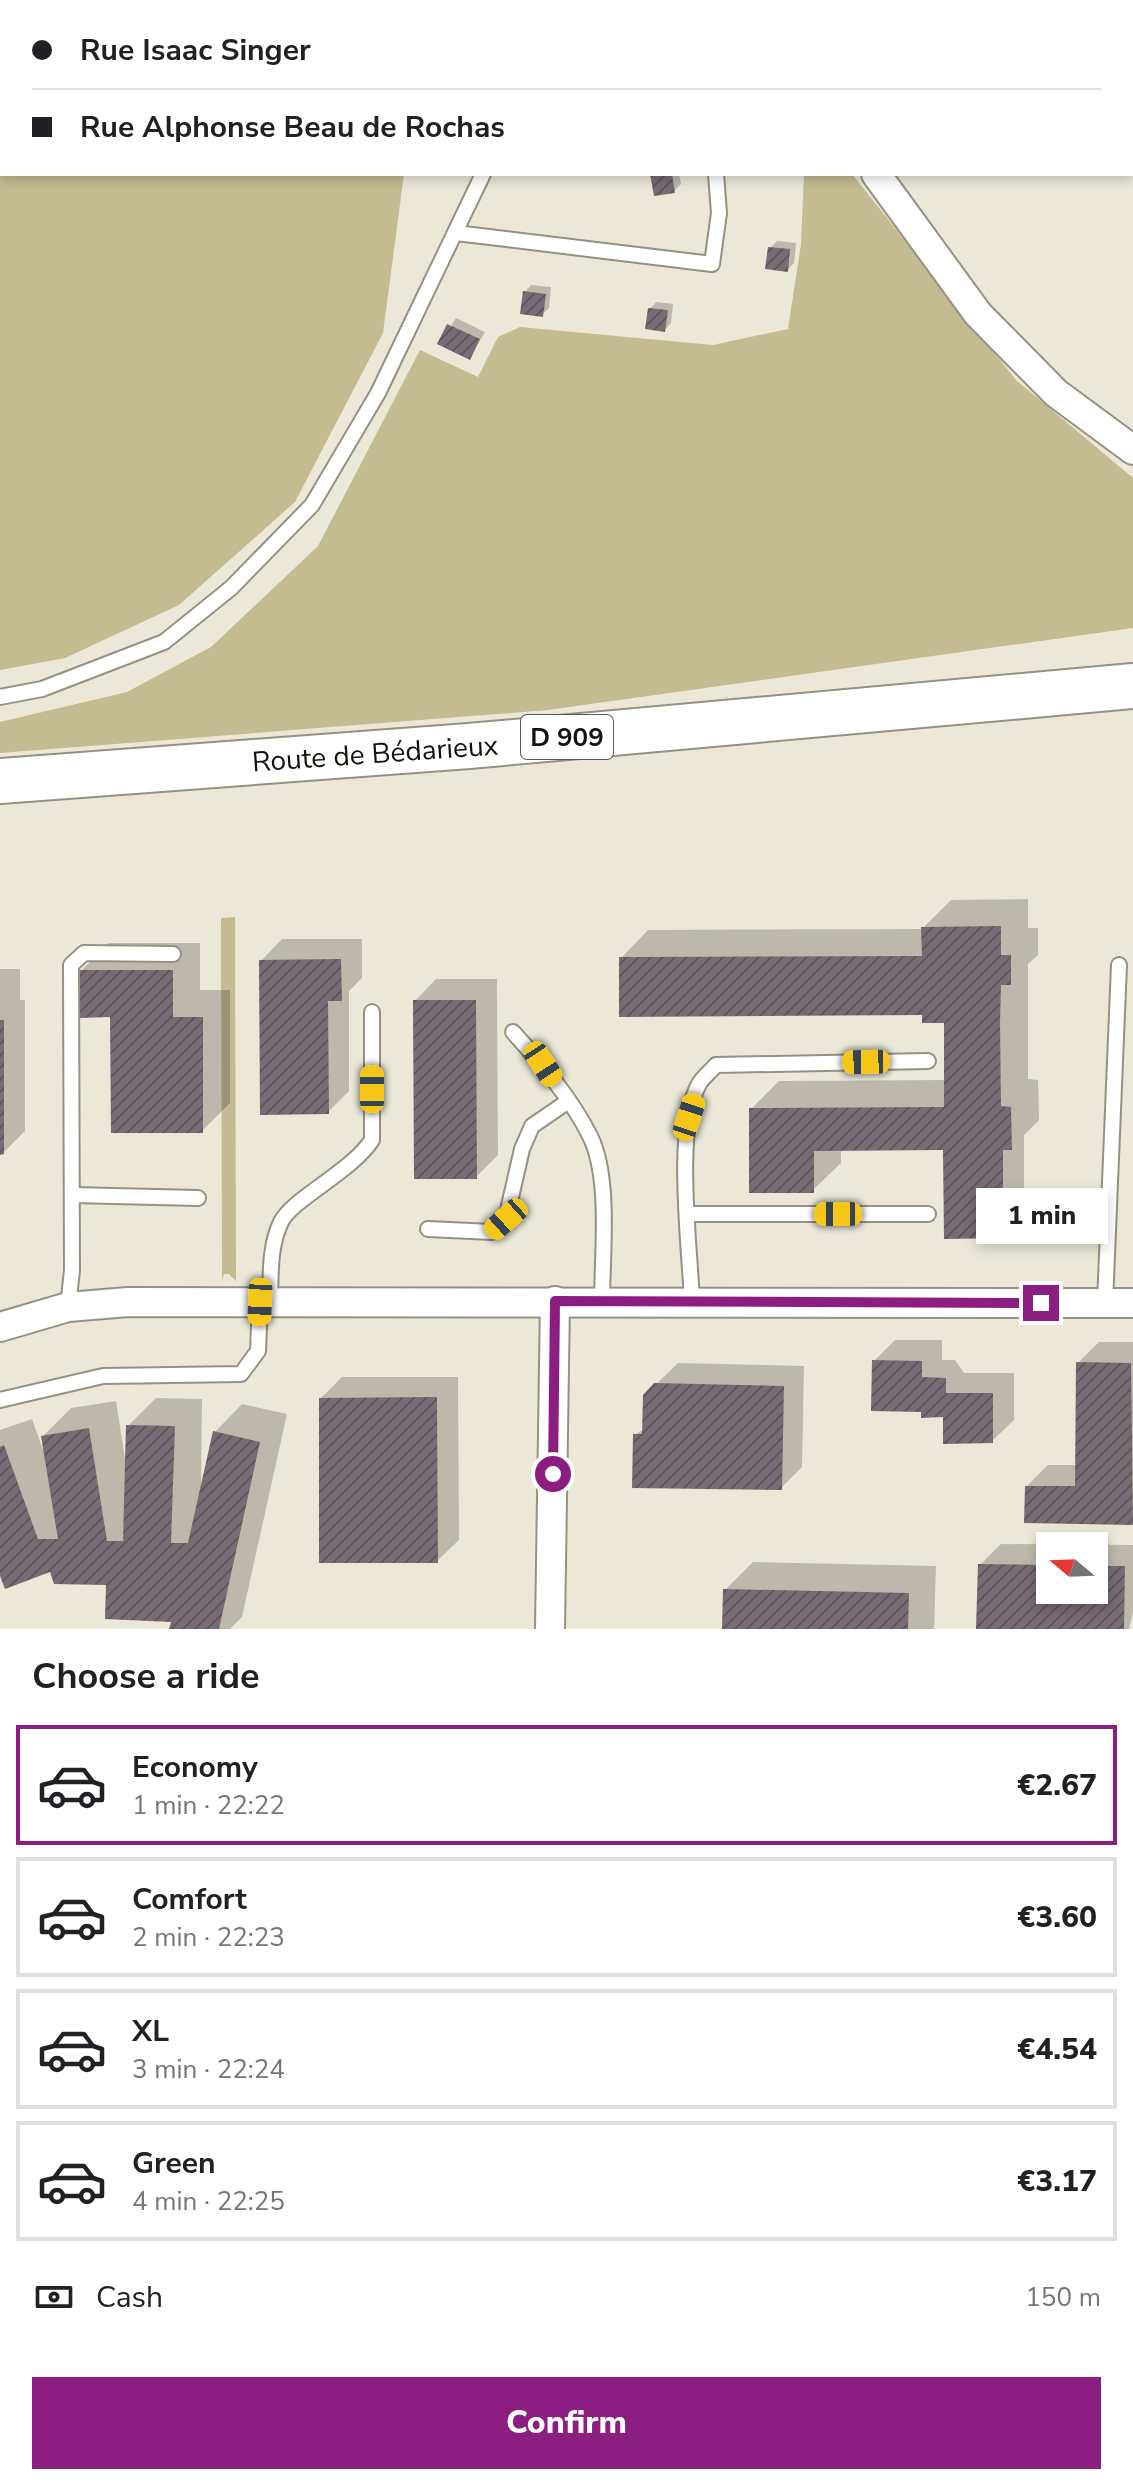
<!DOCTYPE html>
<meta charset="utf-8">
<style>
:root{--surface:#fff;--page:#f6f6f6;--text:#202124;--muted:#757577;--line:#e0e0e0;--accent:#8c1e82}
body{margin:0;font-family:"Nunito Sans",sans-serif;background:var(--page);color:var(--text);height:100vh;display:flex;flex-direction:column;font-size:30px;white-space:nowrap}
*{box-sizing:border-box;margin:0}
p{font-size:26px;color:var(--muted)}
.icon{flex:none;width:44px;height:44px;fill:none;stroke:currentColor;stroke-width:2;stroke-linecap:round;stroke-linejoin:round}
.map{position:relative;height:1629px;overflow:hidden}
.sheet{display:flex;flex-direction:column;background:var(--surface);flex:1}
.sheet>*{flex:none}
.banner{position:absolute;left:0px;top:0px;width:1134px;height:176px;box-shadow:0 4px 12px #0003;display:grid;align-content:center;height:176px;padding:0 32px;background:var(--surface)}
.needle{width:52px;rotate:289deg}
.tools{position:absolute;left:1036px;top:1532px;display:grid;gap:16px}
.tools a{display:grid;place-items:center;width:72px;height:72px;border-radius:0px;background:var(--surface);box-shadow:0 4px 12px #0003;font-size:40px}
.end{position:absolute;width:36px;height:36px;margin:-18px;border:10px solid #8c1e82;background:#fff;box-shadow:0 0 0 4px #fff}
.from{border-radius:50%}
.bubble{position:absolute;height:56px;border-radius:0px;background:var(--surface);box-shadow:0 4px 12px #0003;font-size:26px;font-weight:800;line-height:56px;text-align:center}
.car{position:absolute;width:24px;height:48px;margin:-24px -12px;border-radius:10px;box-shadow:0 0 6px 2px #0007;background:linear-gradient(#f5c518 24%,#345 0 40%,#f5c518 0 76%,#345 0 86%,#f5c518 0)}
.banner b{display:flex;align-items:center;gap:28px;height:76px;font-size:30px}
.banner b+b{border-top:2px solid var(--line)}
.banner i{width:20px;height:20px;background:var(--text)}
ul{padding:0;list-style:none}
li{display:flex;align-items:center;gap:24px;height:120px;margin:0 16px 12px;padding:0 16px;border:4px solid var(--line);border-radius:0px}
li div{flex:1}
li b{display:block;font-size:30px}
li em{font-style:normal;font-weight:800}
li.on{border-color:var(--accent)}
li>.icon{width:72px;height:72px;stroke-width:1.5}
h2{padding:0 32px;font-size:36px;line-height:96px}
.pay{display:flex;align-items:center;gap:20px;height:88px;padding:0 32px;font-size:30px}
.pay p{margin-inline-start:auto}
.cta{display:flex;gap:16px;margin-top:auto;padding:16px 32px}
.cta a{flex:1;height:92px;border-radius:0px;background:var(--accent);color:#fff;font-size:32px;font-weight:800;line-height:92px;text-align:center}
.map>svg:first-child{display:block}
.green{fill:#c4bb91}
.shadow{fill:#0003;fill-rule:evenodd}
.building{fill:url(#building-hatch)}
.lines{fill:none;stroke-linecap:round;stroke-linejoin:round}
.lane-casing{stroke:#959284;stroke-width:18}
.street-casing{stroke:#959284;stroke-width:32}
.primary-casing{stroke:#959284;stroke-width:48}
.lane{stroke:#fff;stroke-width:14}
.street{stroke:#fff;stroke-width:28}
.primary{stroke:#fff;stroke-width:44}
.route{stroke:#8c1e82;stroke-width:10}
.labels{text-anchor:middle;stroke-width:7;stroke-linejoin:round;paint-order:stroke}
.shield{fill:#fff;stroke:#5a5a56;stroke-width:2}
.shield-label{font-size:26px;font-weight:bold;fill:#14130d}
.street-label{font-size:28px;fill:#14130d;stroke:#fff}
</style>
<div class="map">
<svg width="1133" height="1629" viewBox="0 0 1133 1629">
<defs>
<pattern id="building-hatch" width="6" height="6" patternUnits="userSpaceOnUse" patternTransform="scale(2)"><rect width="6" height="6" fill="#776b74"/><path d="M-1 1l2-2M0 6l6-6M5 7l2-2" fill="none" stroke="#60575e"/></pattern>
</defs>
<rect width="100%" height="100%" fill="#ebe8d8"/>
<g class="green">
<polygon points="0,0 475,0 2,2 2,174 404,174 383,333 295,502 179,605 65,658 0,670"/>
<polygon points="790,0 1015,0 1017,2 791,2"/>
<polygon points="804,174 852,174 1016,380 1133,478 1133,628 548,710 0,753 0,722 127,692 211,647 318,546 420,350 478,377 498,337 520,327 713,345 788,329 801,244"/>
<polygon points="235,917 236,1281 229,1274 224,1274 222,1281 221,918"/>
</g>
<g class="shadow">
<polygon points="487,0 514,0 486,2"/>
<polygon points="653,174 679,174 681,184 674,191"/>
<polygon points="777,241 796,243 794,263 787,270 770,248"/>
<polygon points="531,285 551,287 549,308 542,315 525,292"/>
<polygon points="656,302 673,304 671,323 665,330 650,309"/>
<polygon points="456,318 485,332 470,357 440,343"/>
<polygon points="1028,899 1028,928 1038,928 1038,955 1028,964 1028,1079 1038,1080 1039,1120 1024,1135 1024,1215 1002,1236 945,1148 841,1149 841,1163 813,1190 751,1109 779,1081 946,1080 946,1021 924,1013 621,958 648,930 922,929 951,900"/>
<polygon points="282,939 362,939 362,978 349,991 349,1091 328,1112 261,961"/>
<polygon points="109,943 200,943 200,990 230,990 230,1103 202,1131 81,971"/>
<polygon points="0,969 20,969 20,1000 25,1000 25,1131 4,1152 0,1152"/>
<polygon points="436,979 497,979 498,1155 476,1177 415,1001"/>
<polygon points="895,1340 942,1340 942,1360 955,1360 964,1373 1014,1373 1014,1420 992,1441 945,1415 923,1410 874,1361"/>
<polygon points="1099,1342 1133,1342 1133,1523 1026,1521 1027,1486 1048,1465 1077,1465 1078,1363"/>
<polygon points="678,1363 804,1366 802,1467 781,1488 635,1435 644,1429 645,1395"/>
<polygon points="342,1377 458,1377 459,1540 437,1561 321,1398"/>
<polygon points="156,1398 202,1399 201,1493 215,1432 242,1404 287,1414 242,1617 230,1629 171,1629 173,1620 108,1584 51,1570 0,1570 0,1430 32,1419 43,1450 43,1436 71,1408 116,1401 125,1459 128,1426"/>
<path d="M1001,1544L1133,1545V1612L1129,1629H978L980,1565ZM1050,1546H1094V1590H1050Z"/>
<polygon points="753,1562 936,1566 934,1629 724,1629 725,1590"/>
</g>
<g class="building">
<polygon points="650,174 672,174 675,193 654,196"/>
<polygon points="768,247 790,249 788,272 765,269"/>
<polygon points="523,291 546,294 543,317 520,314"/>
<polygon points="648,308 668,310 665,332 645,329"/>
<polygon points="447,324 480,339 470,360 437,344"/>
<polygon points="1001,926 1001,955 1011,955 1011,985 1001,985 1000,1023 1001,1106 1011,1107 1012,1150 1003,1150 1003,1238 944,1239 943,1150 814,1151 814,1193 749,1193 749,1108 944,1107 944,1023 922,1023 922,1015 619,1017 619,957 922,956 921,927"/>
<polygon points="341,959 342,1001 328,1001 329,1114 260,1115 259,960"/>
<polygon points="79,970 173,970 173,1017 203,1017 203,1133 111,1133 110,1017 80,1018"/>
<polygon points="413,1000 476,1000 477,1179 414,1179"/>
<polygon points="0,1020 4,1020 4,1154 0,1155"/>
<polygon points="872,1360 922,1361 922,1377 946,1378 946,1393 993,1393 993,1443 943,1444 943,1417 921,1418 921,1412 871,1411"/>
<polygon points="1076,1362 1131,1363 1133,1525 1024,1523 1025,1486 1075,1486"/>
<polygon points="654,1383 784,1386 782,1490 632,1488 633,1434 642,1434 643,1395"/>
<polygon points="437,1397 438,1563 319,1563 319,1398"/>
<polygon points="126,1425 175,1426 171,1543 188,1543 213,1431 260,1442 219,1629 169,1629 171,1622 105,1619 106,1585 54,1584 50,1572 5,1589 0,1576 0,1447 4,1445 38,1539 58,1539 41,1436 89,1428 107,1541 123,1541"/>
<polygon points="978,1564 1050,1565 1050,1590 1094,1590 1094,1566 1125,1566 1124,1629 976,1629"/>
<polygon points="723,1589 909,1593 908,1629 722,1629"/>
</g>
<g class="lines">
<g class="lane-casing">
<g id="lane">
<polyline points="593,0 596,2"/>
<polyline points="561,2 562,0"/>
<polyline points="456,233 712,264 719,213 716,174"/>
<polyline points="0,697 42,689 164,642 231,588 312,505 378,393 483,174"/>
<path d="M513,1032C541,1063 571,1098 590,1136C611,1178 602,1255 602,1302"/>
<polyline points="72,1195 198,1198"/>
<polyline points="688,1214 928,1214"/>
<polyline points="428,1229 492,1232 506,1219 522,1149 532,1126 567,1102"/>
<path d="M270,1302C271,1275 269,1247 281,1222C292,1199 351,1172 372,1140V1012"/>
<path d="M692,1302C690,1249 674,1128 699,1084C703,1077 711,1071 716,1065L928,1061"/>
<polyline points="1105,1303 1119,965"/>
<polyline points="68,1307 72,1270 71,965 84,953 173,954"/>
<polyline points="0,1400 103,1376 241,1374 258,1351 260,1302"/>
</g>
</g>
<g class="street-casing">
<g id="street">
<polyline points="776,0 777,2"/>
<polyline points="876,174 978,314 1056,393 1133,450"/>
<polyline points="0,1327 68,1307 128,1302 1133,1303"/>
<polyline points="550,1629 555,1301"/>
</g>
</g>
<g class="primary-casing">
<polyline id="primary" points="0,781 469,746 1133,686"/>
</g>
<use href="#lane" class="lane"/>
<use href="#street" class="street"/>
<use href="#primary" class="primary"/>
</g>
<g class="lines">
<polyline class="route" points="553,1474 555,1301 1041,1303"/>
</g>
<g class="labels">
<rect class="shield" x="521" y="715" width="92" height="44" rx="6"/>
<g class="shield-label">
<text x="567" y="746">D 909</text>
</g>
<g class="street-label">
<text transform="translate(375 753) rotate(-4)" y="10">Route de Bédarieux</text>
</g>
</g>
</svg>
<div class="tools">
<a><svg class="needle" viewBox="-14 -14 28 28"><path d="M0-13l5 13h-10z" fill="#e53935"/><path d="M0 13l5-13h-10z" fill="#757577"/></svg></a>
</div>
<i class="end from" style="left:553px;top:1474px"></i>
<i class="end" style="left:1041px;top:1303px"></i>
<div class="bubble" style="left:976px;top:1188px;width:132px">1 min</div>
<i class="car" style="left:866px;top:1062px;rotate:269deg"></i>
<i class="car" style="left:543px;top:1064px;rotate:147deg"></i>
<i class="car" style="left:372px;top:1089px;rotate:0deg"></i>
<i class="car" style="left:689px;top:1117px;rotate:18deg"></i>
<i class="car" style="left:838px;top:1214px;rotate:270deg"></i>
<i class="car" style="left:506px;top:1219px;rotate:228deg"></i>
<i class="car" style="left:260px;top:1302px;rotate:182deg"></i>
<div class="banner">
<b><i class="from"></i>Rue Isaac Singer</b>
<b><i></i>Rue Alphonse Beau de Rochas</b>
</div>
</div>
<section class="sheet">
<h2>Choose a ride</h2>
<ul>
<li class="on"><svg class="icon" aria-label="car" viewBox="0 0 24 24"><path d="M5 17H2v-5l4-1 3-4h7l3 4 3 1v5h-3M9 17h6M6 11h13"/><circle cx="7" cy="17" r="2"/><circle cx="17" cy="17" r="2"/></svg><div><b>Economy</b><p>1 min · 22:22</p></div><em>€2.67</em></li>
<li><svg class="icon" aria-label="car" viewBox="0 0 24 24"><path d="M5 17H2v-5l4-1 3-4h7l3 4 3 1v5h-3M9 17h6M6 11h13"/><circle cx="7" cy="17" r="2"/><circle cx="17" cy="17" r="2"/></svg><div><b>Comfort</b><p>2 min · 22:23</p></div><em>€3.60</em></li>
<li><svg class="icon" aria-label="car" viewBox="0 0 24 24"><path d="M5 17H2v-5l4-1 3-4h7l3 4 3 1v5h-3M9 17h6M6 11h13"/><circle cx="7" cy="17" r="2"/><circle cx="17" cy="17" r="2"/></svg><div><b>XL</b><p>3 min · 22:24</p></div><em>€4.54</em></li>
<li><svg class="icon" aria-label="car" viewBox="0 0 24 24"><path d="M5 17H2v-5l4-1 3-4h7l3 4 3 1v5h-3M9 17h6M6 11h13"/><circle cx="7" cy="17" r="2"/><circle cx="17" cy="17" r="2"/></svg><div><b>Green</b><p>4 min · 22:25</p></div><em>€3.17</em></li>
</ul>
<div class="pay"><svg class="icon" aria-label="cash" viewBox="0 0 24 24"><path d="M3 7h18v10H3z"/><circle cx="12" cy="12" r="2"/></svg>Cash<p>150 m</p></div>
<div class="cta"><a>Confirm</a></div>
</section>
